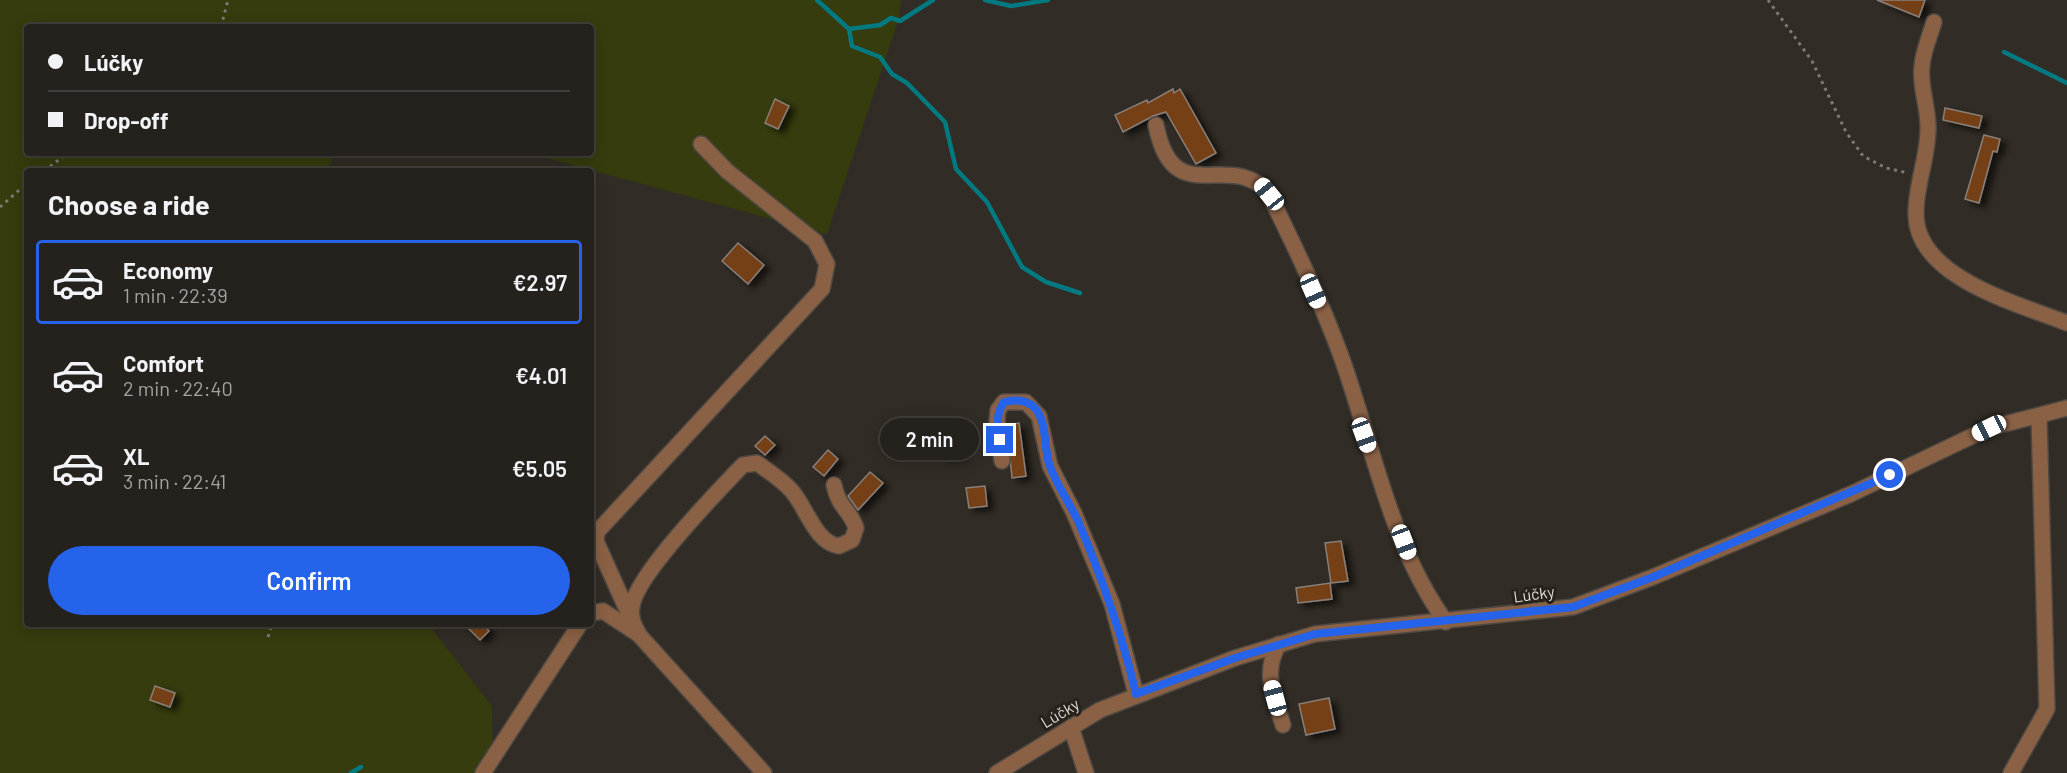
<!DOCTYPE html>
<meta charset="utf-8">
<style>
:root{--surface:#25211c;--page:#312e29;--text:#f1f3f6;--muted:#a3a3a3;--line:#423e3b;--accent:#2563eb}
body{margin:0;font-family:Barlow,sans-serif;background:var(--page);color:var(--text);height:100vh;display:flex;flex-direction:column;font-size:22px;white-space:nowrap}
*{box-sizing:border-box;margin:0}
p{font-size:20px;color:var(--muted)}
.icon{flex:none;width:33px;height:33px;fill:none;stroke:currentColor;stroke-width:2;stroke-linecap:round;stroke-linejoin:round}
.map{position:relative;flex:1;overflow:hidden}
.side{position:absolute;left:24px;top:168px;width:570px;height:459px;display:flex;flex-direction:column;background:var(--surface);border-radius:6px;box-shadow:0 3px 15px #0003,0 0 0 2px var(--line)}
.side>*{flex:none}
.top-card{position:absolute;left:24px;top:24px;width:570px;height:132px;border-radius:6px;box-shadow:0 3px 15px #0003,0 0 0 2px var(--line);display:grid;align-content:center;height:132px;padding:0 24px;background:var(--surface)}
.end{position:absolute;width:27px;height:27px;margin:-14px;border:8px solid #2563eb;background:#fff;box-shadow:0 0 0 3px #fff}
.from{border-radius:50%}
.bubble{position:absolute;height:42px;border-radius:21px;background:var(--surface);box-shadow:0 3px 15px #0003,0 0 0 2px var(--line);font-size:20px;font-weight:600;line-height:42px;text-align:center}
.car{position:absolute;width:18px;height:36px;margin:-18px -9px;border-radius:8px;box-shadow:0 0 4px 2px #0007;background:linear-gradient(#fff 24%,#345 0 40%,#fff 0 76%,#345 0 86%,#fff 0)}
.top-card b{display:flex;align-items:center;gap:21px;height:57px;font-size:22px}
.top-card b+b{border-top:2px solid var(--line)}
.top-card i{width:15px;height:15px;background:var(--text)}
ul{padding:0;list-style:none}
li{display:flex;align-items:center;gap:18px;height:84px;margin:0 12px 9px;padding:0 12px;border:3px solid transparent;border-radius:6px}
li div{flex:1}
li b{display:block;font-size:22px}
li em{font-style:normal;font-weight:600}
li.active{border-color:var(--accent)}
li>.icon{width:54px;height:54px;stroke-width:1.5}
h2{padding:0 24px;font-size:27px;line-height:72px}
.action{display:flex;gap:12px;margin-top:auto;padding:12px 24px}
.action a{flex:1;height:69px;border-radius:36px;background:var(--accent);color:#fff;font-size:24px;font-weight:600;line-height:69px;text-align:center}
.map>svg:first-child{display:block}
.green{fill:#363c0d}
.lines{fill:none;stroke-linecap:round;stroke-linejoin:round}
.stream{stroke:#007980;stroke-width:4.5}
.building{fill:#744019;stroke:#897f79;stroke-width:1.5;filter:url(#shadow)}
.minor-casing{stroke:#4d4842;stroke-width:18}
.path{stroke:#7e7a74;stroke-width:3;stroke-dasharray:3 4.5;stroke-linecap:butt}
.minor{stroke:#8a6145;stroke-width:15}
.route{stroke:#2563eb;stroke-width:8}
.labels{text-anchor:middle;stroke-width:6;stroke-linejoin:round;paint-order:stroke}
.street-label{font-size:16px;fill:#e1ded9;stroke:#27231b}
</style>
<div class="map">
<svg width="2067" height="773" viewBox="0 0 2067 773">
<defs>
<filter id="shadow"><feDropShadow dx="6" dy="4" stdDeviation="3" flood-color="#0009"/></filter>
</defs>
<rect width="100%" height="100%" fill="#312c25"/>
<polygon class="green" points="0,0 901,0 899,18 827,234 528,153 591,153 591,27 27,27 27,153 335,153 327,171 27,171 27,624 428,624 492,706 493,773 0,773"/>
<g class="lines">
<g class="stream">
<polyline points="817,0 849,29 880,25 891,18 900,21 933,0"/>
<polyline points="985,0 1011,6 1048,0"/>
<polyline points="849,29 852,46 880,57 892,74 907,83 945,122 956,169 987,202 1022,267 1046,282 1080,293"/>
<polyline points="2004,52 2067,83"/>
<polyline points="351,773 361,767"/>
</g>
</g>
<g class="building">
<polygon points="1877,0 1925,0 1919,17"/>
<polygon points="1173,89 1174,93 1180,89 1216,153 1196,164 1166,112 1153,116 1123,132 1115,115 1147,100 1148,103"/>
<polygon points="775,99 789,106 778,129 765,123"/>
<polygon points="1945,108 1982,116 1979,128 1943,120"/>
<polygon points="1984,135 2000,139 1997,152 1993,151 1979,203 1965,199"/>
<polygon points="738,243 764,265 748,284 722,261"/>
<polygon points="1019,423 1026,476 1012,478 1007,425"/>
<polygon points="765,436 775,445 765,455 755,446"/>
<polygon points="960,440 961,455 942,457 940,442"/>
<polygon points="828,450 838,459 824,476 813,467"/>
<polygon points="870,472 883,483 858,510 848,496"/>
<polygon points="985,486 987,506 969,508 966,488"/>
<polygon points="1341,541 1348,581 1331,583 1325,543"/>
<polygon points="1330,583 1332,599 1298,603 1296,588"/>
<polygon points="464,624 483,624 489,631 480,640"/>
<polygon points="155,686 175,693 170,707 150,700"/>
<polygon points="1329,698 1335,729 1306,735 1299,704"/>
</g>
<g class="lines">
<g class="minor-casing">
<g id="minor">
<path d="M1934,22C1930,36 1923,51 1922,66C1919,86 1929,108 1928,129C1928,158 1915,187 1916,215C1917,278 2019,304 2067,323"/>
<path d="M1156,125C1173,214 1231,147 1269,194C1295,247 1321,301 1341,356C1373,445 1390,545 1446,622"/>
<polyline points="1002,461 997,420 998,410 1004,402 1026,402 1039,416 1050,466 1074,513 1112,604 1136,694"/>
<polyline points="591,613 603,611 638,634"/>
<polyline points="632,621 596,541 597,532 822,289 827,264 815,241 727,171 701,144"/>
<path d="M1279,644C1262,672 1274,695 1283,725"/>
<polyline points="1071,727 1086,773"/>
<polyline points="483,773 580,624"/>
<path d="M764,773L640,636C634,626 630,618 632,606C637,574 718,491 743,465L757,463C768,471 782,480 791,490C806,506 815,543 839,546L852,540L856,528C851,511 838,507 834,485"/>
<polyline points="997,773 1100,710 1235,658 1315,634 1573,607 1653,577 1851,494 1989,428 2067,408"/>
<polyline points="2011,773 2047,709 2039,416"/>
</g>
</g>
<g class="path">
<polyline points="1768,0 1812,61 1846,132 1863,156 1886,168 1908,173"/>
<polyline points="221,27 228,0"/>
<polyline points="44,171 68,153"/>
<polyline points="0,207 27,183"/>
<polyline points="268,637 272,624"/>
</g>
<use href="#minor" class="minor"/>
</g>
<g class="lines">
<path class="route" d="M1000,440C998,426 995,415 1004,402C1015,400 1025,399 1034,407C1047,420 1044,447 1049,464C1056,484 1069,502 1078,521C1102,578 1122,634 1136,694L1235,658L1315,634L1573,607L1653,577L1890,475"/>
</g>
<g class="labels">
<g class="street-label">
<text transform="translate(1534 594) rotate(-8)" y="6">Lúčky</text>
<text transform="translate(1060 713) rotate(-31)" y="6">Lúčky</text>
</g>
</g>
</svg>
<i class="end from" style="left:1890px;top:475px"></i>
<i class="end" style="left:1000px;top:440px"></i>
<div class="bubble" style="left:880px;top:418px;width:99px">2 min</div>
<i class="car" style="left:1269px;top:194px;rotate:321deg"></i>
<i class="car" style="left:1313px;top:291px;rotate:156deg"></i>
<i class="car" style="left:1989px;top:428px;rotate:244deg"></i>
<i class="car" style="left:1364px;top:435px;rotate:160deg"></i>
<i class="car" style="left:1404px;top:542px;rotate:159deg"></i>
<i class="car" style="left:1275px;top:698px;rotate:345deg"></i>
<div class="top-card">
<b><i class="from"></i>Lúčky</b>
<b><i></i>Drop-off</b>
</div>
<section class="side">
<h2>Choose a ride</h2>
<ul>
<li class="active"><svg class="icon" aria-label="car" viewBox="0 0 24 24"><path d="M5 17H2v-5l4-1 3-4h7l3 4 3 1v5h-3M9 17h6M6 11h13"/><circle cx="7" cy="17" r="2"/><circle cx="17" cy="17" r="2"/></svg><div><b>Economy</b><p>1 min · 22:39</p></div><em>€2.97</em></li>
<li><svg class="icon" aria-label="car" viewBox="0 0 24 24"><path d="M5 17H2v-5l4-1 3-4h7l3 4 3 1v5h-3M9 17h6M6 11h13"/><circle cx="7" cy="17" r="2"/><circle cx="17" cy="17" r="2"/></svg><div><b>Comfort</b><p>2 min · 22:40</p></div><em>€4.01</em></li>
<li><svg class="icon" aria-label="car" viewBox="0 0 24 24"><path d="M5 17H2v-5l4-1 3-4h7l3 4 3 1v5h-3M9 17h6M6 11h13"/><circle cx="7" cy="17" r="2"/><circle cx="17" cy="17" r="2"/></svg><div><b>XL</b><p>3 min · 22:41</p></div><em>€5.05</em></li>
</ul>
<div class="action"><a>Confirm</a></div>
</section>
</div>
